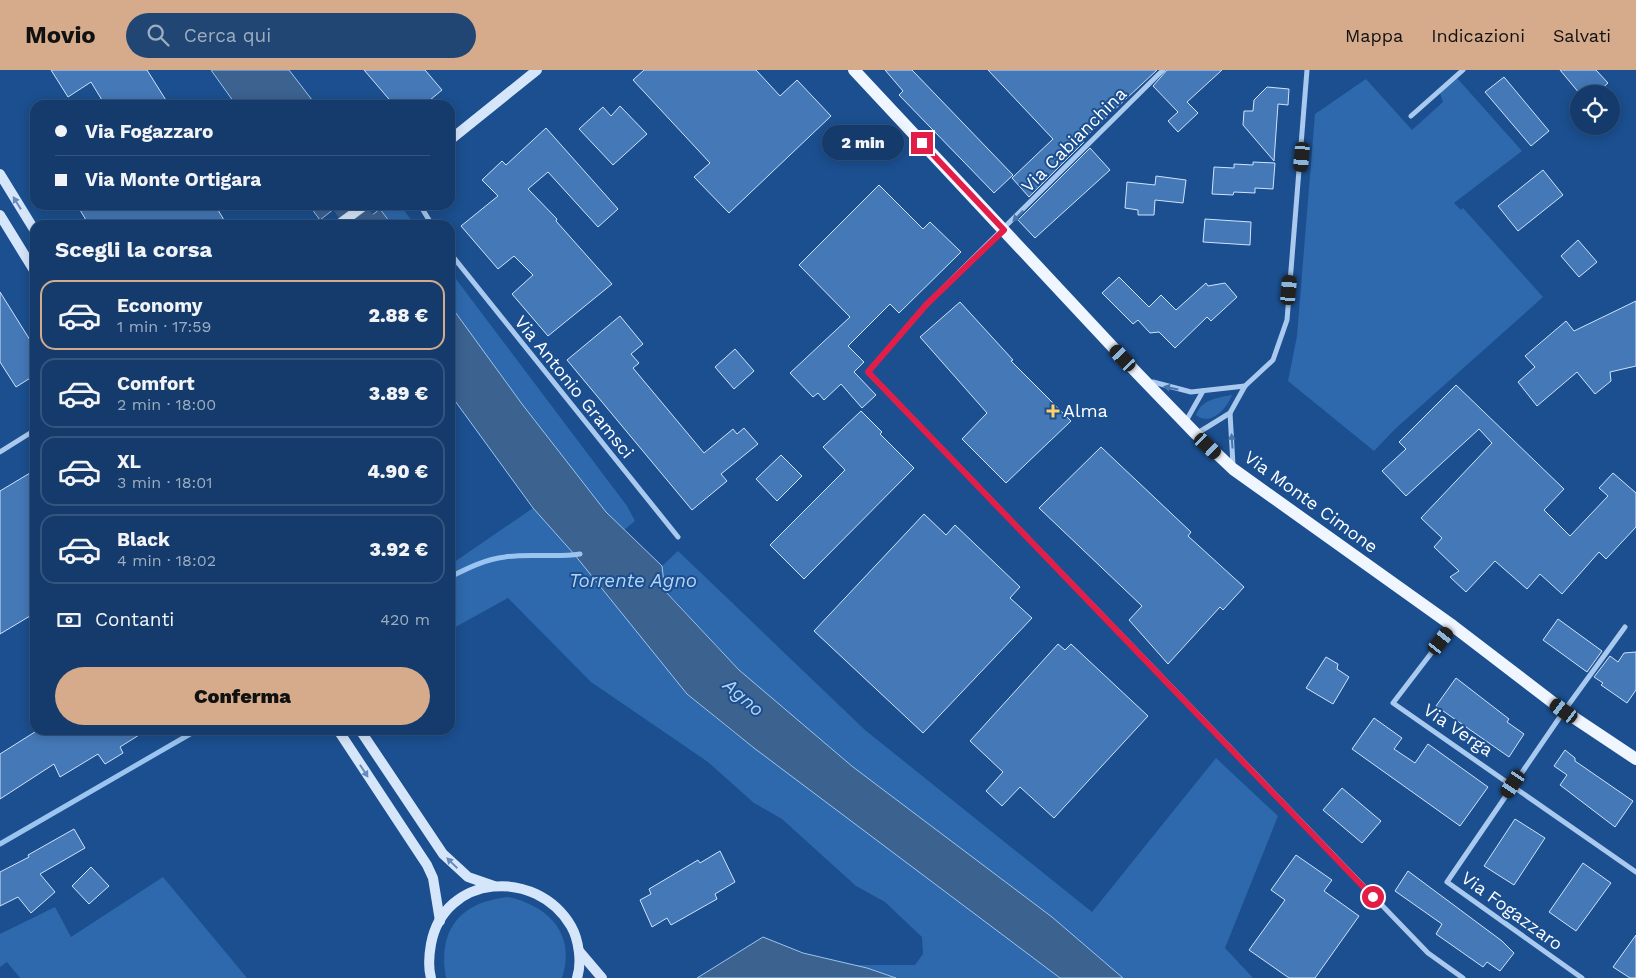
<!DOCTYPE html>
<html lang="it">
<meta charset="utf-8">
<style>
:root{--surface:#143b6b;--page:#214673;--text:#f1f3f6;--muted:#9dadc1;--line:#33557e;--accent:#d6ab8b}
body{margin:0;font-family:"Work Sans",sans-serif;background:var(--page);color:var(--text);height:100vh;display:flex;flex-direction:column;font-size:19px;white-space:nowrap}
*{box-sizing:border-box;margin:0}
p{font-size:16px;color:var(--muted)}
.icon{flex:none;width:28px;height:28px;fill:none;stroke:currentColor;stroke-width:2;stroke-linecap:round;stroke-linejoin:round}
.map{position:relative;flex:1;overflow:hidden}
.details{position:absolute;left:30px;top:150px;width:425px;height:515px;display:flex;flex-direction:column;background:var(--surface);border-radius:15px;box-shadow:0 2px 12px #0003,0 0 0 1px var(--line)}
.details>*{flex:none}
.banner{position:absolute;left:30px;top:30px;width:425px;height:110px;border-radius:15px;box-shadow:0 2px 12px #0003,0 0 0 1px var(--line);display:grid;align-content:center;height:110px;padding:0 25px;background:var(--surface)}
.controls{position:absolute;left:1570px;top:15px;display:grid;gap:10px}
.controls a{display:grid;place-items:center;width:50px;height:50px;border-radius:50%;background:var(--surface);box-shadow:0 2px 12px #0003,0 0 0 1px var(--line);font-size:25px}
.end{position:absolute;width:22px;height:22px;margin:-11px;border:6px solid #e11d48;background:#fff;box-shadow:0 0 0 2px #fff}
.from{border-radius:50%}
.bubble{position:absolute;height:35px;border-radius:18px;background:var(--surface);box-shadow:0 2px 12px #0003,0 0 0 1px var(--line);font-size:16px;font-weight:800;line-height:35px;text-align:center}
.car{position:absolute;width:15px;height:30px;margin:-15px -8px;border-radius:6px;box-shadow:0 0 4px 1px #0007;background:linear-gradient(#222 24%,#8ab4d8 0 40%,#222 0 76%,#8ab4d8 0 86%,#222 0)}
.banner b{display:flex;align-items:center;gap:18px;height:48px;font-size:19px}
.banner b+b{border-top:1px solid var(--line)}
.banner i{width:12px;height:12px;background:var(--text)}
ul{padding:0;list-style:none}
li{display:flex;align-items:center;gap:15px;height:70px;margin:0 10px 8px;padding:0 15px;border:2px solid var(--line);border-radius:15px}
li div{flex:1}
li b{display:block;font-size:19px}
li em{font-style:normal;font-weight:800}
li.current{border-color:var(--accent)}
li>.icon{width:45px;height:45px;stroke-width:1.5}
h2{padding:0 25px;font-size:22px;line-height:60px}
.pay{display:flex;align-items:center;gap:12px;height:55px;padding:0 25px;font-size:19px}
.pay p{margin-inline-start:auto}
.cta{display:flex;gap:10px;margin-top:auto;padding:10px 25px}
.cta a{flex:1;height:58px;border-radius:30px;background:var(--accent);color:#111;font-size:20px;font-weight:800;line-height:58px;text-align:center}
header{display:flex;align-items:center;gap:30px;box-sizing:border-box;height:70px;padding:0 25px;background:var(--accent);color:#111}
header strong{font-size:24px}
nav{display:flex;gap:28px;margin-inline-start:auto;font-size:18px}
.search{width:350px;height:45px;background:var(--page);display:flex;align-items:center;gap:12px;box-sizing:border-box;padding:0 18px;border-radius:28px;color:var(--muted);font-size:19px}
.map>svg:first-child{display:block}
.green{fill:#2e69ad}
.water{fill:#3c6290;stroke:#9cc4f0}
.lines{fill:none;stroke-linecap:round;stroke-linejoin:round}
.stream{stroke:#9cc4f0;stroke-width:5}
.river{stroke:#3c6290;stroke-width:30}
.building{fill:#4478b7;stroke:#cfe3fa}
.minor{stroke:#a9c9ee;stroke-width:5}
.secondary{stroke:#d6e6fa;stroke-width:10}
.primary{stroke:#f0f6ff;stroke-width:12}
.oneway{fill:#668bba}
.oneway2{fill:#4674ac}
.route{stroke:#e11d48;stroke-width:6}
.poi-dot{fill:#ffd166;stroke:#1b4f8f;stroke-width:2}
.labels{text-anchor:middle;stroke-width:4;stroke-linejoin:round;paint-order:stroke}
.street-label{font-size:18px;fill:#fff;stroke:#1b4f8f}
.poi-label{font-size:18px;fill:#fff;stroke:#1b4f8f;text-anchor:start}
.water-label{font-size:19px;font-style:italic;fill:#b5d3f5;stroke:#1b4f8f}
</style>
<header>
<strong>Movio</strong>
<div class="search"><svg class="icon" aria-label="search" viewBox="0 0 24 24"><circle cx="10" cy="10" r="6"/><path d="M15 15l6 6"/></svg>Cerca qui</div>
<nav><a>Mappa</a><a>Indicazioni</a><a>Salvati</a></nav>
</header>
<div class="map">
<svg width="1636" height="908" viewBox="0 0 1636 908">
<rect width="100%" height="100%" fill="#1b4f8f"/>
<g class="green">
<polygon points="1456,7 1522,81 1454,133 1461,140 1463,138 1543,227 1395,359 1374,381 1288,311 1297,266 1315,44 1366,9 1412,60 1443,32 1440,23"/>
<polygon points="385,135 400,135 415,155 392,155 380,139"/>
<polygon points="450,201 627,436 635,451 624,460 606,442 522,334 450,235"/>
<path d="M1232,325C1227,338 1211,357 1196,345C1202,329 1217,328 1232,325Z"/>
<polygon points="533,438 574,484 687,624 733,662 1060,908 896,908 853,895 915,895 923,884 922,867 885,832 856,816 782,749 754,733 708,692 591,612 508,528 450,560 450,495"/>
<polygon points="678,481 865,660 1092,842 1216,688 1278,746 1225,878 1253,908 1123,908 1052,847 853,697 739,600 665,520 662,496"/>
<polygon points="163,807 247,908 20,908 7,892 0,897 0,864 55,837 71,867"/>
<path d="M508,827C549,836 576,864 562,908H446C437,860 460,832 508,827Z"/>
</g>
<g class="water">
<polygon points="211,0 289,0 316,35 236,35"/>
<polygon points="309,135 339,135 320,150"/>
<polygon points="380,139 392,155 359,155"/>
<polygon points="450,235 522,334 606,442 662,496 665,521 739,600 853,697 1052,847 1123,908 1060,908 754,678 687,624 574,484 533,438 450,324"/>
<polygon points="763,867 803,883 867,898 896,908 697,908"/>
</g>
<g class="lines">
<g class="stream">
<path d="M450,507C468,498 486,489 505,487C529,483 554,488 580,484"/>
<polyline points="0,774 197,660"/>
</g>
<polyline class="river" points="348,135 362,155"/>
</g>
<g class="building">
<polygon points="51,0 147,0 169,35 105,35 91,12 68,27"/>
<polygon points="364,0 425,0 442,20 424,35 394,35"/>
<polygon points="644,0 756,0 780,26 797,10 831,46 729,143 694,107 710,93 633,10"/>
<polygon points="885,0 912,0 1013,105 994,123 899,25 903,21"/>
<polygon points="988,0 1157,0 1082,70 1084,72 1029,127 1012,108 1053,69"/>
<polygon points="1167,0 1222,0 1187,32 1198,43 1178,62 1168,51 1178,42 1153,16"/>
<polygon points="1560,0 1596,0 1608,13 1596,24 1580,24"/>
<polygon points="1504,7 1549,61 1531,76 1485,22"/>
<polygon points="1267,17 1289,19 1288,35 1278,34 1274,91 1243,55 1244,41 1253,41 1254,30"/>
<polygon points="620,36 647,64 613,95 579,59 603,37 611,46"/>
<polygon points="546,58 618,139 598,157 548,102 528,119 557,149 556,151 612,214 548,266 512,224 533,205 514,186 498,199 461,156 498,126 482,110 502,91 506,95"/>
<polygon points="1090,78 1110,100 1035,168 1018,150"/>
<polygon points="1253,92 1275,93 1273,119 1255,118 1255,123 1234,122 1233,125 1212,124 1214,97 1234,98 1234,94 1253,95"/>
<polygon points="1543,100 1563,125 1518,161 1498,136"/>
<polygon points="1156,106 1186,110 1183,133 1155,130 1154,145 1138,145 1138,140 1125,138 1127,112 1155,115"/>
<polygon points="879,115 923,159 930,152 961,182 899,243 890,234 848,276 864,292 854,302 876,325 862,338 841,314 824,330 818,323 813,327 790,303 850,247 799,195"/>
<polygon points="77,135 215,135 227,155 89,155"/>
<polygon points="1205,149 1251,152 1250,175 1203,172"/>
<polygon points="1578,170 1597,192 1579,207 1561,186"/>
<polygon points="1119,207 1149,237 1161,225 1176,240 1206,213 1208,216 1225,213 1237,227 1211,251 1207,247 1175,278 1159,262 1150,263 1138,250 1133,254 1102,223"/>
<polygon points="0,222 35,278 35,305 16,317 0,292"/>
<polygon points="1636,231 1636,296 1610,302 1611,311 1595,324 1577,302 1537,336 1518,312 1535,297 1525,286 1566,251 1574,261"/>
<polygon points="960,232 1013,290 1011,291 1071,351 1006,413 962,369 987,343 920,267"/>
<polygon points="620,246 643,274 631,284 639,293 633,298 704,383 733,359 737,364 744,358 758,374 721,404 727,411 692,440 567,290"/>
<polygon points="735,279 754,301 734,319 715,297"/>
<polygon points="1456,315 1564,419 1544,440 1570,466 1608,426 1599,418 1613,403 1636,423 1636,457 1606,489 1599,482 1562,524 1540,504 1527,519 1495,491 1466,522 1450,507 1459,501 1434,477 1442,468 1421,448 1492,373 1479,359 1406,426 1382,401 1406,379 1399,372"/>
<polygon points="861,341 882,362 880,364 914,398 804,509 770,475 845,400 823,377"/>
<polygon points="1101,377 1191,462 1188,466 1244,517 1223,540 1220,537 1168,594 1129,550 1142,536 1039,438"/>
<polygon points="781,385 802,406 777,431 756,409"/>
<polygon points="35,400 35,543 0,564 0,421"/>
<polygon points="924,444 946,465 955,455 1020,517 1010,528 1032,548 923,663 814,561"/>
<polygon points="1558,549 1602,581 1587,602 1543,570"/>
<polygon points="1058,574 1065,580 1071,574 1148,646 1054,748 1020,717 1002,736 986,721 1003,702 970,671"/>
<polygon points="1636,582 1636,620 1627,633 1601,615 1603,613 1594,607 1610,586 1618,592 1624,583"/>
<polygon points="1326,587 1338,594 1337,599 1349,607 1333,634 1306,618"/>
<polygon points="1456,608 1509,649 1507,652 1524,664 1509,687 1436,636"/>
<polygon points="1374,648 1402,668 1394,679 1415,693 1428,674 1488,717 1460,756 1352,679"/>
<polygon points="38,660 147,660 120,677 123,683 105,694 98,684 60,707 54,694 0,729 0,684"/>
<polygon points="1565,680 1575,688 1575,691 1633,731 1615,757 1560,715 1567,705 1554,696"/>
<polygon points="1342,718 1381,751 1362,773 1323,740"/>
<polygon points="1515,749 1545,768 1514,815 1484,796"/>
<polygon points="74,759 85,778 40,804 55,822 31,843 18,827 0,836 0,802 29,787 28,785"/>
<polygon points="720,781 735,812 715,824 717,829 671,855 667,848 652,857 640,830 651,824 649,819 698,790 700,793"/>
<polygon points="1296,785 1332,810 1324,821 1359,846 1315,908 1289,908 1249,880 1285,830 1271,820"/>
<polygon points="1583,793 1611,813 1576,861 1549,842"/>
<polygon points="91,797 109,816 89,834 72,816"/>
<polygon points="1408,801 1502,871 1514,883 1500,901 1487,892 1483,897 1436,864 1442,854 1395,821"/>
<polygon points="1636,865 1636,908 1630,908 1613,897"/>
</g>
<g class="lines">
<g class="minor">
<polyline points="1163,0 926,235 868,302 1428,883 1463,908"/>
<polyline points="1411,46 1463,0"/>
<polyline points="420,135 432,155"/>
<polyline points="450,183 678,467"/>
<polyline points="1153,312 1191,322 1245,316"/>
<polyline points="1186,351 1203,321"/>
<polyline points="1196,364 1230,343"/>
<polyline points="0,382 35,360"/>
<polyline points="1233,395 1230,343 1245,316 1273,290 1287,250 1307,0"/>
<polyline points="1452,556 1393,633 1636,802"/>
<polyline points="1582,908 1447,812 1564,641 1625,557"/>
</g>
<g class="secondary">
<polyline points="450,70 537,0"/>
<polyline points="0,104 35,161"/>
<polyline points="0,145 35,202"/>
<polyline points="338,155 365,135"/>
<polyline points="338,660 427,795 433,808 440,851"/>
<polyline points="360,660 443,784 468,807 494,816"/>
<polyline points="579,881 602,908"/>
<path d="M431,908C428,897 429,885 431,874C444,804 536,797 571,856C579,870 582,893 577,908"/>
</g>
<polyline class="primary" points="854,0 1137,303 1196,364 1233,399 1453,556 1564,641 1636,689"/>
</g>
<defs><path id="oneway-solid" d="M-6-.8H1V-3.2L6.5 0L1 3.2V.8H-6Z" transform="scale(1.25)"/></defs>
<g class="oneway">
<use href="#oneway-solid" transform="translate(17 133) rotate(-122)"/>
<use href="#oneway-solid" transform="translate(364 701) rotate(57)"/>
<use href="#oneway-solid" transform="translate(452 793) rotate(-136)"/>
</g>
<g class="oneway2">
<use href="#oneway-solid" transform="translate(1018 146) rotate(135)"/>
<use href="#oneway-solid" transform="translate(1171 318) rotate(-168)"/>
<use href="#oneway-solid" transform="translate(1232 371) rotate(-94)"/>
</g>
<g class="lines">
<polyline class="route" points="922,73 1004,160 926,235 868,302 1373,827"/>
</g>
<path class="poi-dot" d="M1050.5 333.5h5v5h5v5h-5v5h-5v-5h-5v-5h5z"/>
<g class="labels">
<g class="street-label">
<text transform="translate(1074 70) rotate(-45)" y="6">Via Cabianchina</text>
<text transform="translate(574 317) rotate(51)" y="6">Via Antonio Gramsci</text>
<text transform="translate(1311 432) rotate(36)" y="6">Via Monte Cimone</text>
<text transform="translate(1458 660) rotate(34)" y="6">Via Verga</text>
<text transform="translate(1512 841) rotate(36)" y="6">Via Fogazzaro</text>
</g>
<g class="poi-label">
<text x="1063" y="347">Alma</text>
</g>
<g class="water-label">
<text x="633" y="517">Torrente Agno</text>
<text transform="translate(744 627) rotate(41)" y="7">Agno</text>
</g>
</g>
</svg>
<div class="controls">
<a><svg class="icon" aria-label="locate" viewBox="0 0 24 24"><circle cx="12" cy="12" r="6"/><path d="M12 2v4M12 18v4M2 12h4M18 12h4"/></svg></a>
</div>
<i class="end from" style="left:1373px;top:827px"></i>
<i class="end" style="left:922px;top:73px"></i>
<div class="bubble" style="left:822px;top:55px;width:82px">2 min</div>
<i class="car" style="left:1302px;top:87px;rotate:185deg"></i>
<i class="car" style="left:1289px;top:220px;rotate:5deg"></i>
<i class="car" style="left:1123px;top:288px;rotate:317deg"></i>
<i class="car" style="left:1208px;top:376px;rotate:133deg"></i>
<i class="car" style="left:1441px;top:571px;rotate:38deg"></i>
<i class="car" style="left:1564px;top:641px;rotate:306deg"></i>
<i class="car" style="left:1513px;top:714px;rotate:214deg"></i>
<div class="banner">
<b><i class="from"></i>Via Fogazzaro</b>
<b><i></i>Via Monte Ortigara</b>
</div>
<section class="details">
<h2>Scegli la corsa</h2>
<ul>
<li class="current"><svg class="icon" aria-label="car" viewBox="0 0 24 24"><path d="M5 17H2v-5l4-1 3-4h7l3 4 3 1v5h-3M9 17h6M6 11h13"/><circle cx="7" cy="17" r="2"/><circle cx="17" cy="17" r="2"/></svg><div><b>Economy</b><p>1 min · 17:59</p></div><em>2.88 €</em></li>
<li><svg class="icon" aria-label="car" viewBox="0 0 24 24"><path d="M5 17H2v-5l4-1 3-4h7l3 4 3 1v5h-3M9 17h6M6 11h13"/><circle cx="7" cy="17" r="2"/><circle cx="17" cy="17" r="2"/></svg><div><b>Comfort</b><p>2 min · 18:00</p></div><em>3.89 €</em></li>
<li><svg class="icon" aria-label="car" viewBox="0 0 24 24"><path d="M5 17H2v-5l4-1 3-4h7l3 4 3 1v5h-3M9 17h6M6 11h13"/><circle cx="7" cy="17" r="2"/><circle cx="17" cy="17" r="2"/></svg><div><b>XL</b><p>3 min · 18:01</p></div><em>4.90 €</em></li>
<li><svg class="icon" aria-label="car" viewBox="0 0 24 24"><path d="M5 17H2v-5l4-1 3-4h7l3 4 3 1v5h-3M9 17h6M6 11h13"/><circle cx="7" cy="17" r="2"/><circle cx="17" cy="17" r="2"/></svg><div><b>Black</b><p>4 min · 18:02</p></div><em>3.92 €</em></li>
</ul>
<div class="pay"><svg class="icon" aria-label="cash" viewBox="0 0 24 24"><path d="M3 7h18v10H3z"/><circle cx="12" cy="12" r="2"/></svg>Contanti<p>420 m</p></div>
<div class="cta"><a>Conferma</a></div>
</section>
</div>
